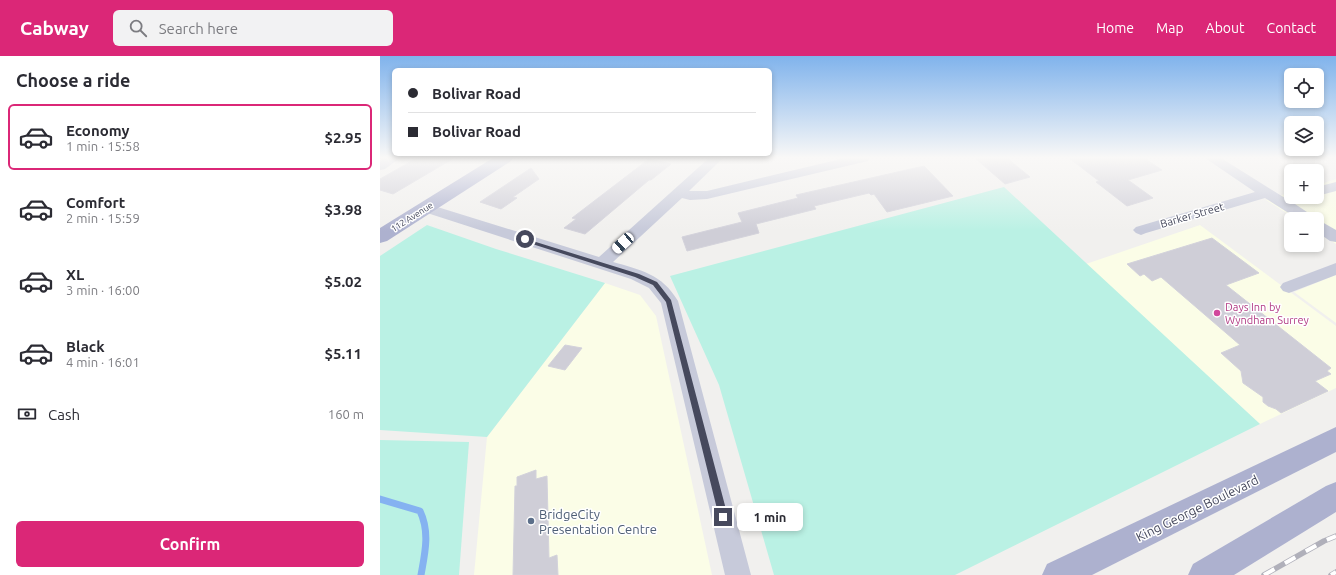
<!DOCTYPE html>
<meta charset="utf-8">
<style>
:root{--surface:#fff;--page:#f2f2f3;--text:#2b2b33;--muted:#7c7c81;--line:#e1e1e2;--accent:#db2777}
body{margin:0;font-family:Ubuntu,sans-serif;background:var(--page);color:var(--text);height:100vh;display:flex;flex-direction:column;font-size:15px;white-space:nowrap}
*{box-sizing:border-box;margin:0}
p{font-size:13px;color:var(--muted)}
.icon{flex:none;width:22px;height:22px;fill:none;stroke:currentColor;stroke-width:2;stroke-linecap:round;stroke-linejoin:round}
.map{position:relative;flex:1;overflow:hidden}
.side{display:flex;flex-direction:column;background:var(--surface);width:380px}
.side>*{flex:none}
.hud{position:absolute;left:12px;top:12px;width:380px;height:88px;border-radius:6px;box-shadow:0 2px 6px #0003;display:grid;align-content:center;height:88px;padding:0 16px;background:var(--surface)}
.fabs{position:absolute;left:904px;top:12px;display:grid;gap:8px}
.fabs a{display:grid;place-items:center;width:40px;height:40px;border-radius:6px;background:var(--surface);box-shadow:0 2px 6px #0003;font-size:20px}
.end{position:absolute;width:18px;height:18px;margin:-9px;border:5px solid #46495d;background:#fff;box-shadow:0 0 0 2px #fff}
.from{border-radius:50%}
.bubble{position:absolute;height:28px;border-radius:6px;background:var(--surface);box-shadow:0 2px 6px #0003;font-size:13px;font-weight:600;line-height:28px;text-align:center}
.car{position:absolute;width:12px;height:24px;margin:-12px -6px;border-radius:5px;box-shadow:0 0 3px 1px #0007;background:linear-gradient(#fff 24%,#345 0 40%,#fff 0 76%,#345 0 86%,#fff 0)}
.hud b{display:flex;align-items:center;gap:14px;height:38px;font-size:15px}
.hud b+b{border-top:1px solid var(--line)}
.hud i{width:10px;height:10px;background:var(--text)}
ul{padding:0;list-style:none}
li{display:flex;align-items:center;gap:12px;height:66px;margin:0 8px 6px;padding:0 8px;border:2px solid transparent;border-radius:6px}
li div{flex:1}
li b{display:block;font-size:15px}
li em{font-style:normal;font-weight:600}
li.on{border-color:var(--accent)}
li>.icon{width:36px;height:36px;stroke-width:1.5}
h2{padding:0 16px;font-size:18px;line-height:48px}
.pay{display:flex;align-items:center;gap:10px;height:44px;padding:0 16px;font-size:15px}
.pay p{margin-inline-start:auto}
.cta{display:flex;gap:8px;margin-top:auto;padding:8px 16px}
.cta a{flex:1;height:46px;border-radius:6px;background:var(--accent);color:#fff;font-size:16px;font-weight:600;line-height:46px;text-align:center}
header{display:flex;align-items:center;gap:24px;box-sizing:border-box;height:56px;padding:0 20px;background:var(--accent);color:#fff}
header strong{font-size:19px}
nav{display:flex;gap:22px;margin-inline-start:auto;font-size:14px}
.search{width:280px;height:36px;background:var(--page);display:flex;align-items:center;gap:10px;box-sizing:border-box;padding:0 14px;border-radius:6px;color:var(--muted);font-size:15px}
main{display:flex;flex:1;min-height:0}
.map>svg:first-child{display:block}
.commercial{fill:#fbfde7}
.green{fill:#baf1e4}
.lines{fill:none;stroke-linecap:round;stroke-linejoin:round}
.stream{stroke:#85b2f1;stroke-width:7}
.building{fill:#cfced7;stroke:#d3d2db}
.minor{fill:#c7cada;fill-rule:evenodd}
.major{fill:#adb1cf;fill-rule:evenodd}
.rail-casing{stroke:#b0b0ba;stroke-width:5.5}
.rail{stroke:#fff;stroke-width:4;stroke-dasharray:12;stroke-linecap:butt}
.route{fill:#46495d}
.hotel-dot{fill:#d1479c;stroke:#fff;stroke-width:1.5}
.service-dot{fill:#5c6f8a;stroke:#fff;stroke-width:1.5}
.labels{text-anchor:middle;stroke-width:3;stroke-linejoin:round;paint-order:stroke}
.far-street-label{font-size:9px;fill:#46495d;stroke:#fff}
.street-label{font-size:11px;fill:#46495d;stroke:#fff}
.hotel-label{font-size:11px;fill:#b23c85;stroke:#fff;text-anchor:start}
.near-street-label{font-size:13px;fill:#46495d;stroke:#fff}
.near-service-label{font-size:13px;fill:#4e5e75;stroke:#fff;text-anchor:start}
</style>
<header>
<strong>Cabway</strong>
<div class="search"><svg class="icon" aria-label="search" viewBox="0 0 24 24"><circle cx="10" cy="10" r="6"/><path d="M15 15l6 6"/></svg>Search here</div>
<nav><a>Home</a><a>Map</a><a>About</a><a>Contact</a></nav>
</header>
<main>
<section class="side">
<h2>Choose a ride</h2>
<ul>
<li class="on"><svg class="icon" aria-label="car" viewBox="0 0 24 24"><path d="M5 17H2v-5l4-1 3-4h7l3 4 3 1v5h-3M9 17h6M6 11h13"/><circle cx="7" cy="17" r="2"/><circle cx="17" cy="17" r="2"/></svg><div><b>Economy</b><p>1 min · 15:58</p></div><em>$2.95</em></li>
<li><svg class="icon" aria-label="car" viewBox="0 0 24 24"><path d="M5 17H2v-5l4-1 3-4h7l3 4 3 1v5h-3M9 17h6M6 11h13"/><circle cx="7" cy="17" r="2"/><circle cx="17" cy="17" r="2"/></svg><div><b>Comfort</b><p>2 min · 15:59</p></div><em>$3.98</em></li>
<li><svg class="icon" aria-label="car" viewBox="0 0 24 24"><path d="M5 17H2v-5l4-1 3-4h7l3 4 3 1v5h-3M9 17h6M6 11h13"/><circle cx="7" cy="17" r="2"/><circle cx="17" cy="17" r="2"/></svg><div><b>XL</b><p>3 min · 16:00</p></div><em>$5.02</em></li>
<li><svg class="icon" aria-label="car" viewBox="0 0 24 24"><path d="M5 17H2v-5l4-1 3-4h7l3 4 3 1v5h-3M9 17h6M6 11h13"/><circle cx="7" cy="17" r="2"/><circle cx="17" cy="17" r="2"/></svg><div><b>Black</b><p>4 min · 16:01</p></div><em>$5.11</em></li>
</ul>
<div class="pay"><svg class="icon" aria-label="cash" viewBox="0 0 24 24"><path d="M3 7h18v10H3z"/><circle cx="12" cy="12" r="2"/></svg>Cash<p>160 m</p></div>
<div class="cta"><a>Confirm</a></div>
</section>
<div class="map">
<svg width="956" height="519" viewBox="0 0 956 519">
<rect width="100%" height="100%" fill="#f1f0ee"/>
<g class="commercial">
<polygon points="956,123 956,188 937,176 937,163 916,163 886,144 911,136 911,141 937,141 937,129"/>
<polygon points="820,169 956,270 956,332 880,368 706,208"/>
<polygon points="956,219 956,267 914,236"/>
<polygon points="225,227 260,239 276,260 332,519 94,519 107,381"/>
</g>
<g class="green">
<polygon points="624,131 880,368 575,519 394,519 339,329 290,220"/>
<polygon points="47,169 116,193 225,227 107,381 0,374 0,200"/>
<polygon points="0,384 89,386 79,519 0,519"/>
</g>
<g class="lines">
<path class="stream" d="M0,443L40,455C50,476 45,497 41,519"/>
</g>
<g class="building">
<polygon points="37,102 74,102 13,138 0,134 0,123"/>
<polygon points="595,102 627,102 650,121 625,128"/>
<polygon points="689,102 764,102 782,114 748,124 773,142 747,150 716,126 719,125"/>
<polygon points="269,103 291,108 271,124 269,124 205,178 184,172 196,163 192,162"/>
<polygon points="544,110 573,140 507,156 494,138 491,139 489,137 434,150 436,153 376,168 379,177 307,195 302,181 362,166 358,157 418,142 416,139"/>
<polygon points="151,112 159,123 133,141 137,142 121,153 100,146"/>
<polygon points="832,182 879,217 846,229 951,312 947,315 951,318 935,325 948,335 901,357 896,353 888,350 883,346 883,341 863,327 861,315 841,297 860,289 781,221 772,225 764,218 760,220 747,208"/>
<polygon points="185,289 202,292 185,314 168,310"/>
<polygon points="156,414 156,423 167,420 169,502 177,499 178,519 133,519 135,430 137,430 137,421"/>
</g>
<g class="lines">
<g class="minor">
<polygon points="4,102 20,102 5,113 0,114 0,104"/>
<path d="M329,102H343L309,135H327L465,102H489L488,105L327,143L310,144L302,142L233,206C261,214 282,218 298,245L371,519H345L281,247L269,232L251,223L41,155L39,152L41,149L46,148L51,149L219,201Z"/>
<polygon points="825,102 841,102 905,142 911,140 930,141 928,144 915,148 933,160 936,163 918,163 885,142 766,177 761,179 756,177 753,174 756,171 875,136"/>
<polygon points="956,126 956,135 937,140 937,131"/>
<polygon points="937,164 942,166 956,174 956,186 950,185 937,176"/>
<polygon points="956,207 956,219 909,237 903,235 900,231 903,227"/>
</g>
<g class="major">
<polygon points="113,102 133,102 131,105 7,185 0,187 0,172"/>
<polygon points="956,371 956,396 712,519 662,519 667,508"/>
<polygon points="956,426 956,456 854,519 808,519 813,508 946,430"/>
</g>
<g class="rail-casing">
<g id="rail">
<polyline points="884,519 944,485 956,480"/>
<polyline points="951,519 956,516"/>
</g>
</g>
<use href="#rail" class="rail"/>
</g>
<linearGradient id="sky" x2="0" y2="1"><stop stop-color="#80b3ec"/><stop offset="0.58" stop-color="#f9f8f7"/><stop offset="1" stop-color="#f9f8f7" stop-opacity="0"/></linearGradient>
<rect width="956" height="175" fill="url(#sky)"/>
<polygon class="route" points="143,182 259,218 277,226 291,244 348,461 346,464 343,465 340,464 339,461 286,246 273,229 255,221 143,185"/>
<circle class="hotel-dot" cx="837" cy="257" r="4"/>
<circle class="service-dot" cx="151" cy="465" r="4"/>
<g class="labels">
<g class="far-street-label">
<text transform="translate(32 161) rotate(-32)" y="3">112 Avenue</text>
</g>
<g class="street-label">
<text transform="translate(812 159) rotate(-16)" y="4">Barker Street</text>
</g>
<g class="hotel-label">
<text x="845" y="255">Days Inn by<tspan x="845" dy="13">Wyndham Surrey</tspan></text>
</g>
<g class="near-street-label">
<text transform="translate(817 452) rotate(-26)" y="5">King George Boulevard</text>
</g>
<g class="near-service-label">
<text x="159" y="463">BridgeCity<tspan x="159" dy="15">Presentation Centre</tspan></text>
</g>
</g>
</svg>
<div class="fabs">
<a><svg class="icon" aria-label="locate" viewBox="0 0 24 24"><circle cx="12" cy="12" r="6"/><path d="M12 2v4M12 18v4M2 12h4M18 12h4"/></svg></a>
<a><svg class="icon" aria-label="layers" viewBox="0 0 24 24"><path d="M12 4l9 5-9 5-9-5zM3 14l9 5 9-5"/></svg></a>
<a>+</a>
<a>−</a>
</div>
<i class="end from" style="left:145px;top:183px"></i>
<i class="end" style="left:343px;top:461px"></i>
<div class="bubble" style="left:357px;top:447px;width:66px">1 min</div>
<i class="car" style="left:243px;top:187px;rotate:228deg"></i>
<div class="hud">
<b><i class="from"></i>Bolivar Road</b>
<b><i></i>Bolivar Road</b>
</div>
</div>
</main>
